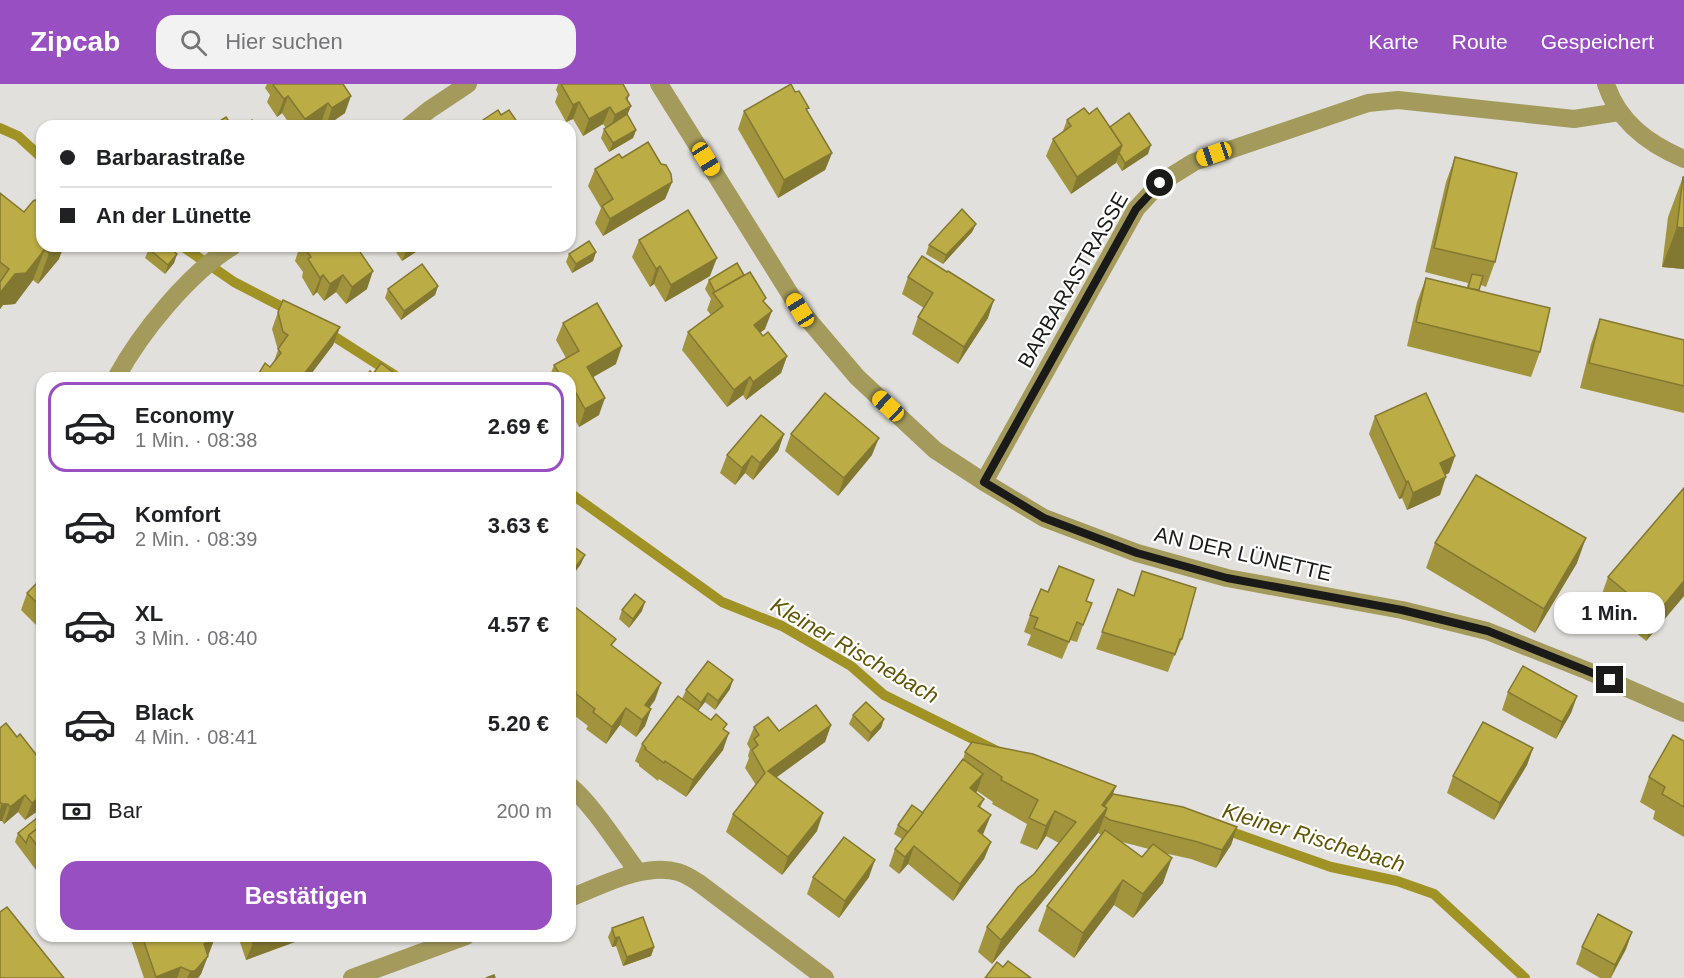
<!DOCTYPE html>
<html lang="de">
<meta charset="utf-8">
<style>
:root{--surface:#fff;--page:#f2f2f2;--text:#202124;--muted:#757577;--line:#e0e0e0;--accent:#974fc1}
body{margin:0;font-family:Helvetica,sans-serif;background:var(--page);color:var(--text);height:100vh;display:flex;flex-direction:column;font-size:22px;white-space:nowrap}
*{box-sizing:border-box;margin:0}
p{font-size:20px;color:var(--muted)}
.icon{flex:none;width:33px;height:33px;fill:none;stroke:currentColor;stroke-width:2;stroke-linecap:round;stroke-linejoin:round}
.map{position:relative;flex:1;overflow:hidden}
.details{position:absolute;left:36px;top:288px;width:540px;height:570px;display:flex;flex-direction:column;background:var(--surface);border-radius:18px;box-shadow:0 2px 4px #0004}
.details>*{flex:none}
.hud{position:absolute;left:36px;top:36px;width:540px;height:132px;border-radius:18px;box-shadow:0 2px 4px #0004;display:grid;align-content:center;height:132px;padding:0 24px;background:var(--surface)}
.end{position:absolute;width:27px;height:27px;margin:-14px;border:8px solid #1a1a19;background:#fff;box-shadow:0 0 0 3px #fff}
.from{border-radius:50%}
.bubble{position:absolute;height:42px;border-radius:18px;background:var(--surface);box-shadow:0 2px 4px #0004;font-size:20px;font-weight:700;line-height:42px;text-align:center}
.car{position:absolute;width:18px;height:36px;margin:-18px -9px;border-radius:8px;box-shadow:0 0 4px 2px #0007;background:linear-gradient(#f5c518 24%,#345 0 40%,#f5c518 0 76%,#345 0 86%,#f5c518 0)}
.hud b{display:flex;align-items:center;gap:21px;height:57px;font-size:22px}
.hud b+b{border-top:2px solid var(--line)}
.hud i{width:15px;height:15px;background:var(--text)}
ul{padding:10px 0 0;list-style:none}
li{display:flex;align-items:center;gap:18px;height:90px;margin:0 12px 9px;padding:0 12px;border:3px solid transparent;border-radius:18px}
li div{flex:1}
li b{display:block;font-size:22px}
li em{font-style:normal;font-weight:700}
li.selected{border-color:var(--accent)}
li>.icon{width:54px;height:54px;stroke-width:1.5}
.pay{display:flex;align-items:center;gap:15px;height:66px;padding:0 24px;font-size:22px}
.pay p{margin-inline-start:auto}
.primary-button{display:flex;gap:12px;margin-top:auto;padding:12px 24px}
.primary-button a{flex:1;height:69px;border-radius:18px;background:var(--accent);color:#fff;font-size:24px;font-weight:700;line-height:69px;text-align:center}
header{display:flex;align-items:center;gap:36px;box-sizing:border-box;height:84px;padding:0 30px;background:var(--accent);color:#fff}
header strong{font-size:28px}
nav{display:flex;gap:33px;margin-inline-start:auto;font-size:21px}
.search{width:420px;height:54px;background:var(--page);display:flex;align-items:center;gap:15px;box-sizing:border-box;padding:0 21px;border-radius:18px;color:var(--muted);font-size:22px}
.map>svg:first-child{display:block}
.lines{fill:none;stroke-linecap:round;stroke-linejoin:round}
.stream{stroke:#a19226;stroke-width:10}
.street{stroke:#a39a5c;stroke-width:18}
.wall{fill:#a1943c;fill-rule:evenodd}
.shaded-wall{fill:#837831}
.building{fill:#bbac46;stroke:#837831;stroke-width:1.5}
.route{stroke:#1a1a19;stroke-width:8}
.labels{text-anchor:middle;stroke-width:4.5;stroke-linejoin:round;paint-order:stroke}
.street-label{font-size:21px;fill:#1a1a19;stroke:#fff}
.water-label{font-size:22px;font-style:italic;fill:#615604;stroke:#fff}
</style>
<header>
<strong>Zipcab</strong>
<div class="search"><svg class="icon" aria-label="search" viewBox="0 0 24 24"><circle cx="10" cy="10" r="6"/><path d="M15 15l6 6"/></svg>Hier suchen</div>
<nav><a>Karte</a><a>Route</a><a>Gespeichert</a></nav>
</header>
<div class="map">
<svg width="1684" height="894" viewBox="0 0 1684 894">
<rect width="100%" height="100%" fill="#e1e0dc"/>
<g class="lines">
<g class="stream">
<polyline points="0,44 18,52 42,74"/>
<polyline points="182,162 234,198 292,228"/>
<polyline points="324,246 399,294"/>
<polyline points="570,409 722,518 782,542 851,582 884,611 997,667"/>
<polyline points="1223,745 1331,783 1397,797 1434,810 1525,894"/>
</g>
<g class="street">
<polyline points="659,0 800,226 857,293 935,366 984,398 1044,434 1137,469 1227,494 1402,526 1487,547 1588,587 1684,629"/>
<path d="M1606,0C1618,38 1649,60 1684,75"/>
<polyline points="409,42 429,26 468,0"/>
<path d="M116,294C141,248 189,189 233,162"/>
<polyline points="984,398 1136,125 1160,99 1194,78 1368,19 1398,16 1574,35 1619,28"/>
<path d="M570,702C594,722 619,763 638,788"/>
<path d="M570,814C601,802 645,778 678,788C685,790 693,795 699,799L825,894"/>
<polyline points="352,894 466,852"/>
</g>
</g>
<g class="wall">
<polygon points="267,0 343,0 345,29 326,42 322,36 314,42 291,42 282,29 277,33 267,18 270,11 265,4"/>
<polygon points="558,0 623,0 629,11 627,16 631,22 627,30 636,46 633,54 609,68 601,54 604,45 606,44 603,40 583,52 573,35 566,38 555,18 558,10 556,6"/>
<polygon points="744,27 807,27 832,69 825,86 778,114 738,45"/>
<polygon points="1089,30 1148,70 1122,87 1116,78 1071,110 1046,72 1053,55 1063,47 1067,36"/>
<polygon points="1455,73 1495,178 1486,203 1481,201 1479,206 1540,268 1531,293 1407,262 1417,218 1426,194 1467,203 1468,199 1425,188 1446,98"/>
<polygon points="622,74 672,98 665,115 603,152 595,139 601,124 588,102 595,85"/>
<polygon points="1683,93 1684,93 1684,185 1662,183 1668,133"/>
<polygon points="0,109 59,175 38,200 33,196 15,220 3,221 0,225"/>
<polygon points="976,140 972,148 943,180 926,170 929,161"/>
<polygon points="639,156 710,192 665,218 654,200 650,203 632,173"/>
<polygon points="300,162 356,162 367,205 346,220 336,208 324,217 317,208 313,212 302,193 303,188 295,177"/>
<polygon points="392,162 425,162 402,177"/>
<polygon points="149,165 177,170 174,179 165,190 145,174"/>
<polygon points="596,168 593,177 572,189 566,178 569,170"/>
<polygon points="744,191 764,218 765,245 760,249 763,252 787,272 781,289 746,316 743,311 727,323 682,266 688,248 711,231 707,226 711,215 705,205 709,196"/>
<polygon points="908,193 988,234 958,280 912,250 918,233 924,224 902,210"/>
<polygon points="438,202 435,211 401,236 385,214 388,205"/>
<polygon points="278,228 340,243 333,261 308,294 256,294 270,283 273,280 278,266 272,245"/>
<polygon points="1600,235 1684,256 1684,329 1580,304 1591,260"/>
<polygon points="563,239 616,280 593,293 599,331 579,343 570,327 570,294 549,294 554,281 566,274 556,256"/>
<polygon points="1375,332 1455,372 1449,389 1445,391 1440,411 1407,426 1402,414 1399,415 1369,350"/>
<polygon points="784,350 778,367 753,396 745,389 735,401 720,389 727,371"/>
<polygon points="791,350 872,371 838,412 785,367"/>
<polygon points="1435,459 1577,479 1535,549 1426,484"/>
<polygon points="1142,487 1182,555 1175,572 1174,572 1168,588 1096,565 1118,505 1134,512"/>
<polygon points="1608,493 1684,512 1646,557 1599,518"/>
<polygon points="42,494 42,547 21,526 27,509"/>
<polygon points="1048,508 1086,517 1085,536 1077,558 1070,556 1062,575 1027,561 1031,551 1024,548 1030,531"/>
<polygon points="570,519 613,563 655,616 649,624 651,625 645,642 636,653 620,641 606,660 586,645 588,642 570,628"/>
<polygon points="622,526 642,527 629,544 619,535"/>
<polygon points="730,605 715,626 705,618 698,627 725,646 723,666 686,713 659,695 658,697 639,682 639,680 635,677 642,660 682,615 686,606"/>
<polygon points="1508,608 1577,612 1571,629 1556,655 1502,626"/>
<polygon points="853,631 884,635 881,644 868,658 849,640"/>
<polygon points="831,641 825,658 776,693 817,747 782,791 726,748 733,730 756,701 745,684 749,674 748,672 750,665 747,660 754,643 779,647"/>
<polygon points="0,644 39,726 25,736 18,728 4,740 2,737 0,737"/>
<polygon points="1684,657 1684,753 1653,735 1655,727 1640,718 1649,693"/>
<polygon points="1533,664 1527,681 1494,736 1447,709 1453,692"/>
<path d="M965,668L1113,710L1237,743L1231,761L1216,784L1191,775L1164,769L1163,799L1133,834L1114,821L1074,874L1038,847L1047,822L1101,751L1098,749L992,880L978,868L987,843L1034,790L1059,759L1046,752L1037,766L1020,759L1027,740L992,720L993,718L977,707L976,709L984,715L980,724L984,748L983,751L991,758L984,775L953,817L908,780L899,790L889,782L895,765L902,755L894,750L898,741L923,729L963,676ZM1122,758L1149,765L1142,773Z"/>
<polygon points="42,740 42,794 15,758 18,749"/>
<polygon points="813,793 869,793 839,834 807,810"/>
<polygon points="612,844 654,863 651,872 623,882 616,862 612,863 608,853"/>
<polygon points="1632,848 1626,865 1611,894 1600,894 1576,880 1582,863"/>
<polygon points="118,852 212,852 214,856 201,890 198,894 144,894 130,853 120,858"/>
<polygon points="238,852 311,852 246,876"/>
</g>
<g class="shaded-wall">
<polygon points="629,11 624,26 631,22 624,39 609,49 615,31 626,14"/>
<polygon points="288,12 282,29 277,33 284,15"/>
<polygon points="351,12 345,29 326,42 332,24"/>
<polygon points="579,18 573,35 566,38 573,21"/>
<polygon points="328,19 322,36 314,42 303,42 305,35"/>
<polygon points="610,23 603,40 583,52 589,35"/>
<polygon points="636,46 633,54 609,68 613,59"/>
<polygon points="1122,61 1116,79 1071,110 1077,93"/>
<polygon points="1151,61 1148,70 1122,87 1125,79"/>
<polygon points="832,69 825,86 778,114 784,96"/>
<polygon points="672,98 665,115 603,152 610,135"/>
<polygon points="976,140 972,148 943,180 946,171"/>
<polygon points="1677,143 1684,144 1684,185 1662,183"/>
<polygon points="55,162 64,162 59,175 38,200 49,169"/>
<polygon points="408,162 425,162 402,177"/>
<polygon points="45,165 33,196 15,220 3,221 0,225 0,209 15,190"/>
<polygon points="596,168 593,177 572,189 576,180"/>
<polygon points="177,170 174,179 165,190 168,181"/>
<polygon points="717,174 710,192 665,218 671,201"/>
<polygon points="660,182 654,200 650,203 656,185"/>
<polygon points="373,187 367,205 346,220 352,203"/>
<polygon points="323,191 317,208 313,212 320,194"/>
<polygon points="343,191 336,208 324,217 330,200"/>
<polygon points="438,202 435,211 401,236 404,227"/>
<polygon points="994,216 988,234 958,280 964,263"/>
<polygon points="772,227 765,245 747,259 754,241"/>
<polygon points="340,243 333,261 308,294 301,294"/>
<polygon points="622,262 616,280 581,300 587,283"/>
<polygon points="787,272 781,289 746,316 753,298"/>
<polygon points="750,293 743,311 727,323 734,306"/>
<polygon points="605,314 599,331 579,343 585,325"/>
<polygon points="784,350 778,367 753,396 760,379"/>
<polygon points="879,354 872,371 838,412 844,394"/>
<polygon points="752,372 745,389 735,401 742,384"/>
<polygon points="1455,372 1449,389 1433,397 1440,379"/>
<polygon points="1446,393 1440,411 1407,426 1413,409"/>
<polygon points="1408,397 1402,414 1399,415 1406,398"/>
<polygon points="1586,454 1577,479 1535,549 1544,525"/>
<polygon points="585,471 581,480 570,495 570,490"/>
<polygon points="1684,497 1684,512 1646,557 1655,532"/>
<polygon points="645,518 642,527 629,544 633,535"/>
<polygon points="733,596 730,605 715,626 718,617"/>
<polygon points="661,599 655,616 641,635 645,621"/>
<polygon points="708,609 705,618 697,628 701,619"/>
<polygon points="1577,612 1571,629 1556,655 1562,638"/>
<polygon points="626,624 620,641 606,660 612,643"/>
<polygon points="651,625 645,642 636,653 642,636"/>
<polygon points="884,635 881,644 868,658 871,649"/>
<polygon points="831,641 825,658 762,704 768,687"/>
<polygon points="729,649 723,666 686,713 693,696"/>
<polygon points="1533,664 1527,681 1494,736 1500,719"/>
<polygon points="983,690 977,707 964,722 970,704"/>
<polygon points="42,697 42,709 38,700"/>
<polygon points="1116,702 1098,749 992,880 1001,856"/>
<polygon points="25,711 18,728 4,740 10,723"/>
<polygon points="42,711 42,716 39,726 25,736 32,719"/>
<polygon points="2,720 8,720 2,737 0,737 0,725"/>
<polygon points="1055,727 1046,752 1037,766 1046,742"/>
<polygon points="823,729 817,747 782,791 788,773"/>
<polygon points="991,731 984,748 972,764 978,747"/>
<polygon points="1237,743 1231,761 1216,784 1222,766"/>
<polygon points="991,758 984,775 953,817 960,800"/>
<polygon points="914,762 908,780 899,790 905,773"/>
<polygon points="1172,774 1163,799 1133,834 1143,810"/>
<polygon points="875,776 869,793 839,834 845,817"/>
<polygon points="1123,796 1114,821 1074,874 1083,849"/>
<polygon points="1632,848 1626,865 1610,894 1615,881"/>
<polygon points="122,852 129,852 130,853 120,858"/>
<polygon points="271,852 311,852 246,876 253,859"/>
<polygon points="619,853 616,862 612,863 615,854"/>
<polygon points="214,856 201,890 198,894 187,894 204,860"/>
<polygon points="654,863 651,872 623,882 627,873"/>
<polygon points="181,883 177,894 156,894 156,893"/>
</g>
<g class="building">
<polygon points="274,0 343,0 351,12 332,24 328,19 305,35 288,12 284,15 273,1"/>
<polygon points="561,0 623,0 629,11 626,14 631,22 615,31 610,23 589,35 579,18 573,21"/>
<polygon points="791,0 795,8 799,7 809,24 806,25 832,69 784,96 744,27"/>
<polygon points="1084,24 1089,30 1097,24 1122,61 1077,93 1053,55 1071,42 1067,36"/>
<polygon points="498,26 501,31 509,26 520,42 474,42"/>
<polygon points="1129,29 1151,61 1125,79 1119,69 1122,61 1110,43"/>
<polygon points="627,30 636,46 613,59 604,45"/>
<polygon points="226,33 232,42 212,42"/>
<polygon points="252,36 256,42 242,42"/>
<polygon points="648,58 661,80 666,81 671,90 672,98 610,135 602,122 613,115 595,85 619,70 622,74"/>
<polygon points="1455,73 1517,89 1495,178 1434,164"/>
<polygon points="1683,93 1684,93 1684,144 1677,143"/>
<polygon points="0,109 24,128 33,117 35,116 42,122 42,162 55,162 49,169 45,165 26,189 15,190 0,209 0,198 9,185 0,178"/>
<polygon points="962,125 976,140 946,171 929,161"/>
<polygon points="688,126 717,174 671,201 660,182 656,185 639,156"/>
<polygon points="589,157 596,168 576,180 569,170"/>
<polygon points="151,162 168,162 177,170 168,181 149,165"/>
<polygon points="303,162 356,162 373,187 352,203 343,191 330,200 323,191 320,194 308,175 311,173"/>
<polygon points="922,172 947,188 948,187 994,216 964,263 918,233 933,209 908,193"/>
<polygon points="737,179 744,191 715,208 709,196"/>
<polygon points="422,180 438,202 404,227 388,205"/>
<polygon points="750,188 766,214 763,217 772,227 754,241 763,252 768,248 787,272 753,298 750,293 734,306 688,248 723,222 713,209"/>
<polygon points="1472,190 1483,192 1479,206 1468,204"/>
<polygon points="1426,194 1550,224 1540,268 1416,238"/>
<polygon points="283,216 340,243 301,294 256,294 265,279 270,283 281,269 278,265 288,251 283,248 278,228"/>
<polygon points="597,219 622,262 587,283 605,314 585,325 570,298 570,294 562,294 554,281 579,267 563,239"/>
<polygon points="1600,235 1684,256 1684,302 1589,279"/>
<polygon points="381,279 400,294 365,294 370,287 373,290"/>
<polygon points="825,309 879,354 844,394 791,350"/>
<polygon points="1426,309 1455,372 1440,379 1446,393 1413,409 1408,397 1406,398 1375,332"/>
<polygon points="761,331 784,350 760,379 752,372 742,384 727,371"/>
<polygon points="1476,391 1586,454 1544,525 1435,459"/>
<polygon points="1684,404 1684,497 1655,532 1608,493"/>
<polygon points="570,460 585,471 570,490"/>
<polygon points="1059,482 1094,496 1086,517 1092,519 1083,541 1077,538 1069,558 1034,544 1038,534 1030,531 1041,505 1048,508"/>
<polygon points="1142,487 1196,504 1182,555 1180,555 1175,570 1102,548 1118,505 1134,512"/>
<polygon points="42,494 42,524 27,509"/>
<polygon points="635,510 645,518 633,535 622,526"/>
<polygon points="570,519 616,555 611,561 661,599 645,621 651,625 642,636 626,624 612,643 593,628 595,625 575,609 576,608 570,603"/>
<polygon points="708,577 733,596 718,617 708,609 701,619 686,606"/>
<polygon points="1523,582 1577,612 1562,638 1508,608"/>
<polygon points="678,612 711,636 716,630 727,640 723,645 729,649 693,696 665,677 664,679 645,665 646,664 642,660"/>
<polygon points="866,618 884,635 871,649 853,631"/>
<polygon points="816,621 831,641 768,687 823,729 788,773 733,730 765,689 752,666 758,661 754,655 759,651 754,643 768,633 779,647"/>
<polygon points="1483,638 1533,664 1500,719 1453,692"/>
<polygon points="6,639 17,653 20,650 42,678 42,697 38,700 42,705 42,711 32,719 25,711 10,723 8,720 2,720 0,718 0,644"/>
<polygon points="1673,651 1684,657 1684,723 1662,710 1665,703 1649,693"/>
<polygon points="972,658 1033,670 1116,702 1102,721 1107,724 1001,856 987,843 1018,803 1034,790 1076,738 1055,727 1046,742 1029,734 1038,716 1001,696 1002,693 965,668"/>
<polygon points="963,675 983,690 970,704 984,715 978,722 991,731 978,747 991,758 960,800 914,762 905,773 895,765"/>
<polygon points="1113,710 1183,723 1237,743 1222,766 1198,758 1110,736 1104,732 1107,724 1104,722"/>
<polygon points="912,721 923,729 908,748 898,741"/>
<polygon points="37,734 42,741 29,751 26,759 18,749"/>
<polygon points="42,741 42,768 29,751"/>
<polygon points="1105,746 1142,773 1153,760 1172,774 1143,810 1123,796 1083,849 1047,822"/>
<polygon points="844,753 875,776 845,817 813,793"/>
<polygon points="7,823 64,894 0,894 0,828"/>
<polygon points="1598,830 1632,848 1615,881 1582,863"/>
<polygon points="643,833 654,863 627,873 619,853 615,854 612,844"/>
<polygon points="142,852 212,852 214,856 204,860 208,872 195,887 190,887 181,883 156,893"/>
<polygon points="250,852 271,852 253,859"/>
<polygon points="1008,877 1031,894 985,894 997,878 1003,883"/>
<polygon points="494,891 495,894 486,894"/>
</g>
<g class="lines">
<polyline class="route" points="1160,99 1136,125 984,398 1044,434 1137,469 1227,494 1402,526 1488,547 1610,596"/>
</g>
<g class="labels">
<g class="street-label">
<text transform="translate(1073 196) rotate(-60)" y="7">BARBARASTRASSE</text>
<text transform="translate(1243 470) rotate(13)" y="7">AN DER LÜNETTE</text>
</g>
<g class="water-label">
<text transform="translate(855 566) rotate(30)" y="8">Kleiner Rischebach</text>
<text transform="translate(1314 753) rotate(17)" y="8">Kleiner Rischebach</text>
</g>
</g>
</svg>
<i class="end from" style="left:1160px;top:99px"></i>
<i class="end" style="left:1610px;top:596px"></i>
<div class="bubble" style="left:1554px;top:508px;width:111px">1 Min.</div>
<i class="car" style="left:1214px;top:70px;rotate:251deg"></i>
<i class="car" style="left:706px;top:75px;rotate:148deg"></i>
<i class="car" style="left:800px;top:226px;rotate:328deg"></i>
<i class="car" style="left:888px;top:322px;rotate:313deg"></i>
<div class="hud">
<b><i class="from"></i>Barbarastraße</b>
<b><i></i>An der Lünette</b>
</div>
<section class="details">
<ul>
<li class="selected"><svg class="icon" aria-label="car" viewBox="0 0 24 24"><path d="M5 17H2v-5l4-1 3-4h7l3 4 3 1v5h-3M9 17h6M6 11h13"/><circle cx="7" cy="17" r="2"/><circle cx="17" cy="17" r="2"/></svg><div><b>Economy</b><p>1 Min. · 08:38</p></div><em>2.69 €</em></li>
<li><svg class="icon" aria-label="car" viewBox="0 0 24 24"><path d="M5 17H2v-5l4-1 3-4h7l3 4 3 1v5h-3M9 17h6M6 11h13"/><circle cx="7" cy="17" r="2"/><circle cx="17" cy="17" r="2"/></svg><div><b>Komfort</b><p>2 Min. · 08:39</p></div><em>3.63 €</em></li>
<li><svg class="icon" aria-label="car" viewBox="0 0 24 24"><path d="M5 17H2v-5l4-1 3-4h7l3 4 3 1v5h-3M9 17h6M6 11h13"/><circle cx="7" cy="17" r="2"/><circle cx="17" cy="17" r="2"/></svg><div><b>XL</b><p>3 Min. · 08:40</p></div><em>4.57 €</em></li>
<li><svg class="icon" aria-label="car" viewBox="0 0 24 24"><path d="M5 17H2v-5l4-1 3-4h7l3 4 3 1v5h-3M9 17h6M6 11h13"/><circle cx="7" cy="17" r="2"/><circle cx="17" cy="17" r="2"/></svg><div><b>Black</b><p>4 Min. · 08:41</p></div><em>5.20 €</em></li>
</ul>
<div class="pay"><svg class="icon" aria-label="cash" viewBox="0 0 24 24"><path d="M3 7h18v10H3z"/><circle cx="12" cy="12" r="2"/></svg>Bar<p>200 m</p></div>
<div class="primary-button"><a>Bestätigen</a></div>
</section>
</div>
